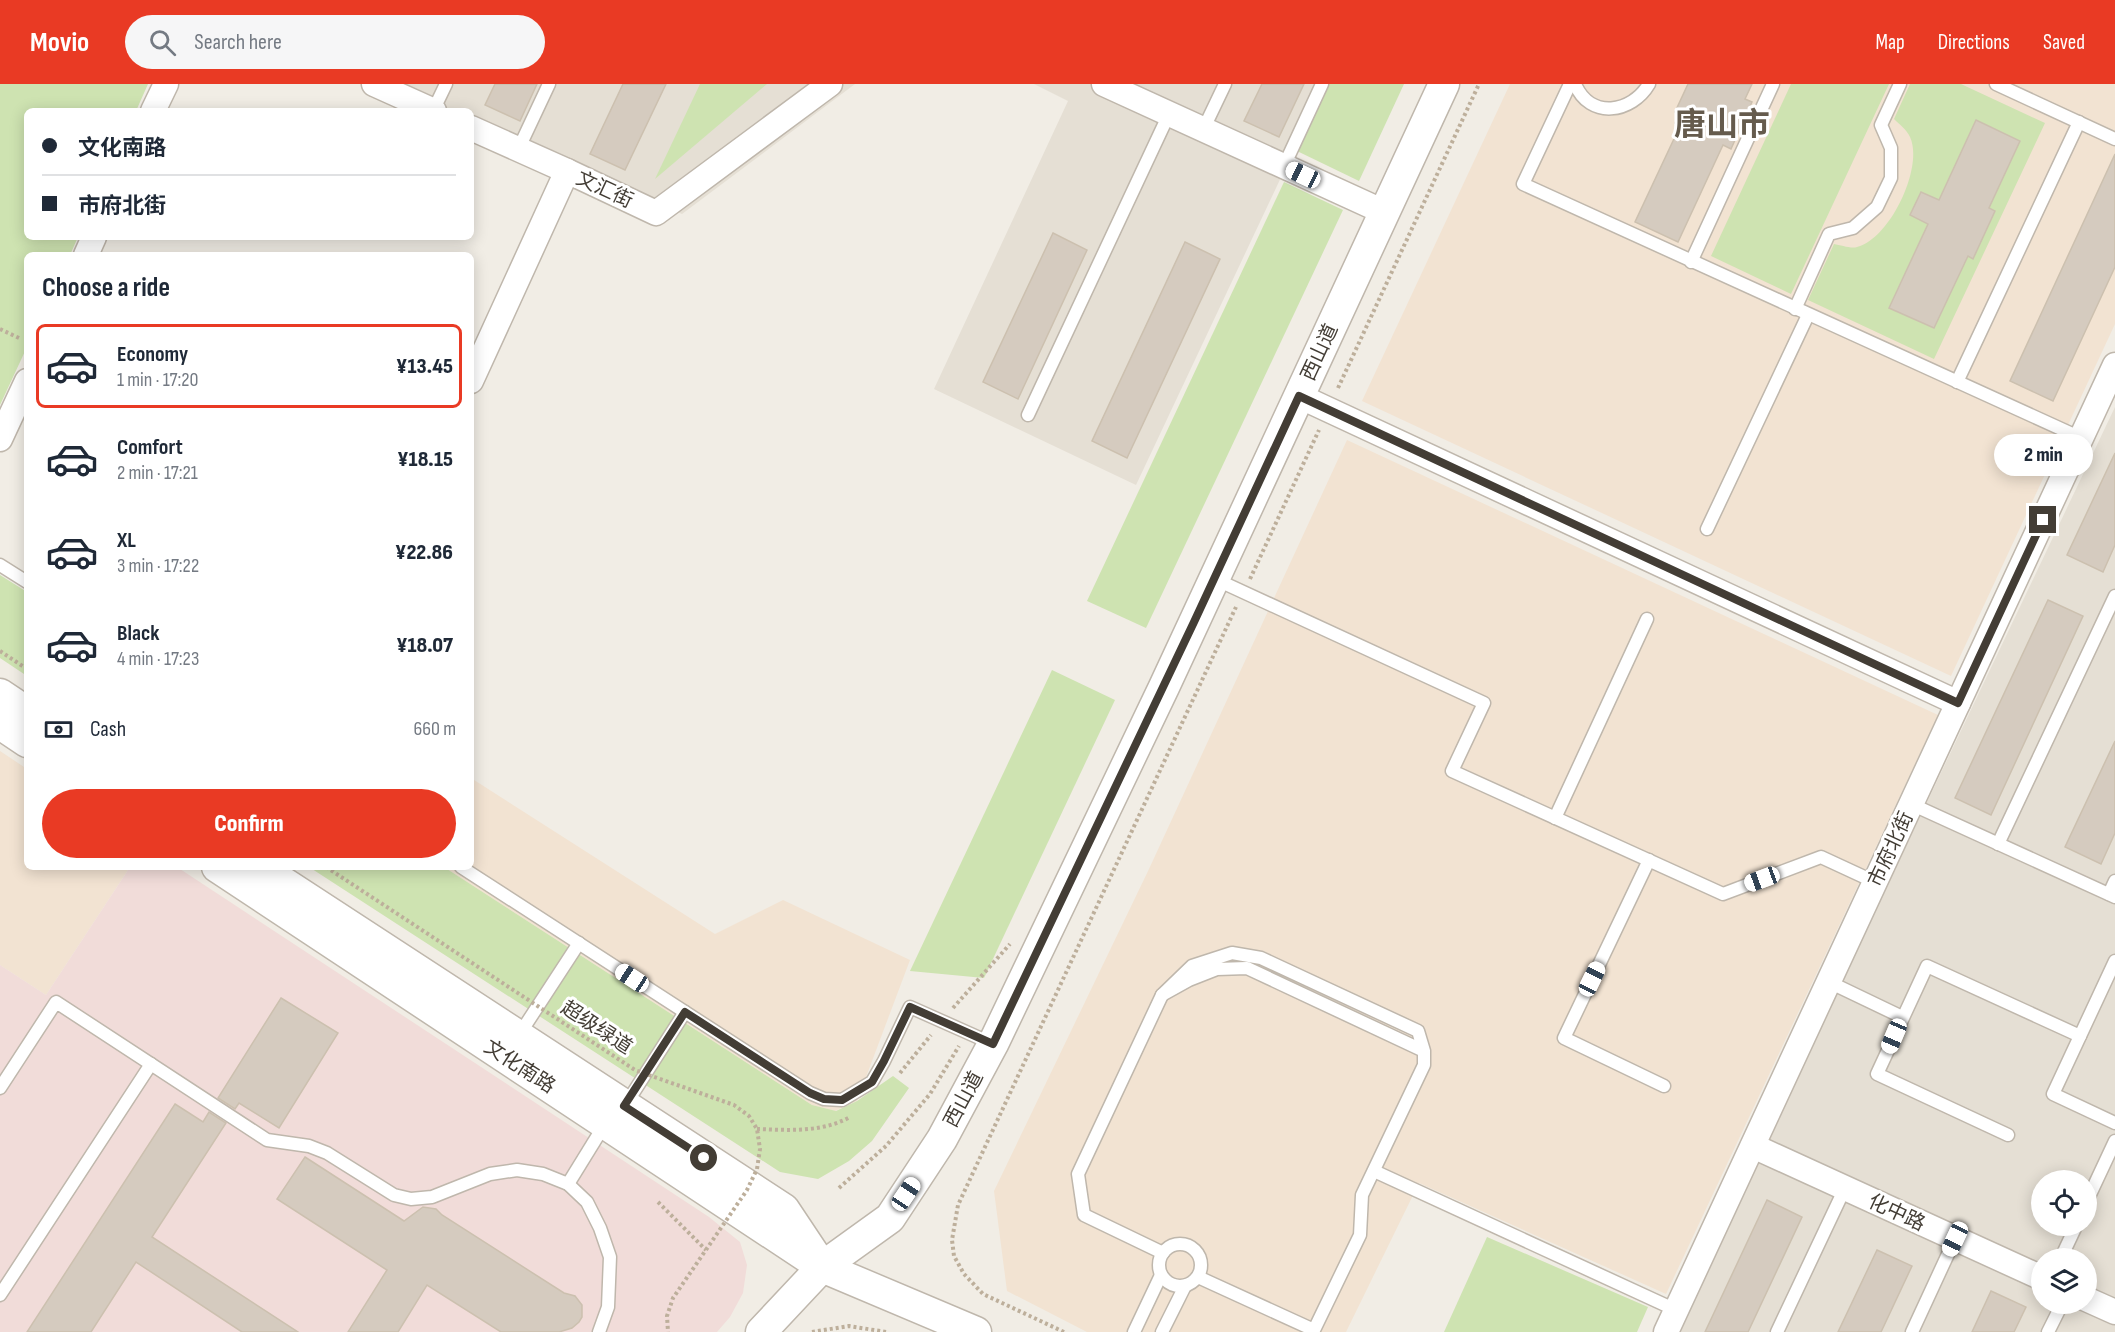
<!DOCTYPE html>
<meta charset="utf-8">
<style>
:root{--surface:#fff;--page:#f6f6f7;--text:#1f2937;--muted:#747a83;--line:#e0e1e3;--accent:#e93a24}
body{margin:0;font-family:"Sofia Sans Condensed","Noto Sans SC",sans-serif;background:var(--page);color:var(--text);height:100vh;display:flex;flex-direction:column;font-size:22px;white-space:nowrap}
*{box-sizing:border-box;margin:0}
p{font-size:20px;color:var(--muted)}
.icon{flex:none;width:33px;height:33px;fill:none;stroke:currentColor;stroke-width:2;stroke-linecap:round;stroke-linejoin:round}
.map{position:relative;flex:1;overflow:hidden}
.side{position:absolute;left:24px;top:168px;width:450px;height:618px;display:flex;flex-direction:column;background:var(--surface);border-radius:9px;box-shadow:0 3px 15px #0003}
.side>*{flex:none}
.top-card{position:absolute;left:24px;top:24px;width:450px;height:132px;border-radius:9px;box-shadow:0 3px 15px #0003;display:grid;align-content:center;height:132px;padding:0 18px;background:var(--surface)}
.buttons{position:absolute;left:2031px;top:1086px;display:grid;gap:12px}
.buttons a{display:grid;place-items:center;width:66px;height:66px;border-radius:50%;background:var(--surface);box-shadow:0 3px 15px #0003;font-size:30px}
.end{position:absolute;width:27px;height:27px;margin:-14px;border:8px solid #433d35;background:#fff;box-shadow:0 0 0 3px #fff}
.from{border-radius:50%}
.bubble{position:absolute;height:42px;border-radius:21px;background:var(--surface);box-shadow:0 3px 15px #0003;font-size:20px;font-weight:800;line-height:42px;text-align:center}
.car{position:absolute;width:18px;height:36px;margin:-18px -9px;border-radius:8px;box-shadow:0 0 4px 2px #0007;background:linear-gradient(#fff 24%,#345 0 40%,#fff 0 76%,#345 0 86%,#fff 0)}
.top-card b{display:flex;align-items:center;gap:21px;height:57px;font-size:22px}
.top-card b+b{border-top:2px solid var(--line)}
.top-card i{width:15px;height:15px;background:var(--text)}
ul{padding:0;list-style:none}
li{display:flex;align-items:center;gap:18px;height:84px;margin:0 12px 9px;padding:0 6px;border:3px solid transparent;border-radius:9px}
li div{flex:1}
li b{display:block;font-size:22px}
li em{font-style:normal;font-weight:800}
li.current{border-color:var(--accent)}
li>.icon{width:54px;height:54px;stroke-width:1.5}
h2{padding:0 18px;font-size:27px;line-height:72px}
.pay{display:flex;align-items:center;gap:15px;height:66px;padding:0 18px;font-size:22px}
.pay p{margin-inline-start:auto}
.action{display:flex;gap:12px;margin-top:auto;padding:12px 18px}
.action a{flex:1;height:69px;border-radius:36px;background:var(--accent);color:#fff;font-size:24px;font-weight:800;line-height:69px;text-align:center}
header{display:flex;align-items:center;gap:36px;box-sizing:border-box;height:84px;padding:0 30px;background:var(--accent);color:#fff}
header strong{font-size:28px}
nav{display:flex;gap:33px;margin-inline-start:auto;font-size:21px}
.search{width:420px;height:54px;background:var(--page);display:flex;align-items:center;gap:15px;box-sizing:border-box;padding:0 21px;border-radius:33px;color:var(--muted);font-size:22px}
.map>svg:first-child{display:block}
.residential{fill:#e5dfd4;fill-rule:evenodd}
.commercial{fill:#f2e3d2}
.medical{fill:#f1dcd9}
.green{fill:#cee3b1}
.building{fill:#d5cbbf;stroke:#ccc0af;stroke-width:1.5}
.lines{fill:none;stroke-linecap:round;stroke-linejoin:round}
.service-casing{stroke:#bfb7ac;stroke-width:15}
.minor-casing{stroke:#bfb7ac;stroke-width:27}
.tertiary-casing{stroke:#bfb7ac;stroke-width:33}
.path{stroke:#bdaf9b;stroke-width:4;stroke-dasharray:3 3;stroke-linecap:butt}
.service{stroke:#fff;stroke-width:12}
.minor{stroke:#fff;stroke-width:24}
.tertiary{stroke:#fff;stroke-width:30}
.path-bridge{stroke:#bdaf9b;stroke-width:4;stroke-dasharray:3 3;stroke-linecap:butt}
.route{stroke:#433d35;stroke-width:8}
.labels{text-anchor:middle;stroke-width:6;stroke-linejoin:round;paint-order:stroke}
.street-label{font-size:20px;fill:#433d35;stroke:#fff}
.town-label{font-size:32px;font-weight:bold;fill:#655b4d;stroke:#fff}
</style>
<header>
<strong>Movio</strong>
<div class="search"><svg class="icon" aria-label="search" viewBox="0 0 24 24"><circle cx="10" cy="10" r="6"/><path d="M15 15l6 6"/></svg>Search here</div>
<nav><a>Map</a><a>Directions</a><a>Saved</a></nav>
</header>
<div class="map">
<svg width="2115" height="1248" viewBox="0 0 2115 1248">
<rect width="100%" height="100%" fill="#f1ede5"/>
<g class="residential">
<polygon points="391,0 855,0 682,130 471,36 471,27 451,27"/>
<polygon points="1034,0 1325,0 1136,401 934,305 1068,17"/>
<path d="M2115,323V1248H1675ZM2042,1096H2086V1142H2042ZM2042,1174H2086V1220H2042Z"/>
</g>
<g class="commercial">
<polygon points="1510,0 2115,0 2115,240 1951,592 1362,317"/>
<polygon points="1347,356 1938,631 1666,1210 1419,1099 1346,1248 1087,1248 1007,1207 994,1107 1149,785"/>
<polygon points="0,667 27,685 27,783 130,783 46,911 0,881"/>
<polygon points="471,694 715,850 783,816 910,876 857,1017 835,1027 812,1021 444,783 471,783"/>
</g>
<polygon class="medical" points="130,783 177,783 709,1133 740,1158 747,1181 743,1209 730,1233 717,1248 0,1248 0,881 46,911"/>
<g class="green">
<polygon points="0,0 148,0 136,27 27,27 27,153 78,153 70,171 27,171 27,263 0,321"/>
<polygon points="700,0 767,0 655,95"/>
<polygon points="1328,0 1404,0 1359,97 1297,67"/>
<polygon points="1791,0 1889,0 1791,210 1711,172"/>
<path d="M1910,0H1961L2045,39L1934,275L1808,216L1834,160C1841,161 1851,165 1857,163C1890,155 1924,83 1910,53C1907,46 1899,40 1894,35Z"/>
<polygon points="1284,98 1343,126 1146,544 1087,517"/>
<polygon points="0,491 27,508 27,592 0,574"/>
<polygon points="1052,586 1115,616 984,894 910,887"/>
<polygon points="309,783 444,783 812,1021 836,1027 857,1017 893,992 909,1004 872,1057 849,1077 818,1095 780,1088"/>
<polygon points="1487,1153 1648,1223 1637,1248 1444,1248"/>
</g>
<g class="building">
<polygon points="495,0 537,0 520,37 485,21"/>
<polygon points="623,0 666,0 625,86 590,70"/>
<polygon points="1262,0 1304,0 1279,53 1244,37"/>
<polygon points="1688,0 1752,0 1745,15 1752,18 1731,65 1723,61 1678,158 1635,138 1680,42 1675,39 1679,30 1675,28"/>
<polygon points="1976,36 2020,57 1989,124 1995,127 1973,175 1968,172 1934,244 1889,224 1928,140 1910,131 1921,108 1939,116"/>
<polygon points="2115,70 2115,183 2053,317 2010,297"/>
<polygon points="1053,149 1087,166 1018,315 983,298"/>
<polygon points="1185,158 1220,175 1127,374 1092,357"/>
<polygon points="2115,369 2115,461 2103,488 2067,471"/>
<polygon points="2048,516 2083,532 1991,731 1955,714"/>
<polygon points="2115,657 2115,749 2101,780 2065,763"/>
<polygon points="281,914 338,949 279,1044 239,1019 235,1025 218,1014"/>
<polygon points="175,1020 203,1038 209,1028 226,1039 152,1153 298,1248 242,1248 136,1178 91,1248 27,1248"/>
<polygon points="305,1073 404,1137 423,1123 436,1125 442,1131 564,1209 575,1212 582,1221 582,1233 579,1238 572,1244 559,1248 501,1248 427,1201 398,1248 348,1248 387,1186 277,1115"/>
<polygon points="1767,1116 1802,1133 1748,1248 1705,1248"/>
<polygon points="1877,1166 1912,1182 1881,1248 1838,1248"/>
<polygon points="1991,1207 2026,1223 2014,1248 1972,1248"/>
</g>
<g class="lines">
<g class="service-casing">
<g id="service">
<polyline points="1570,0 1523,100 2081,354"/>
<path d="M1575,0C1590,36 1632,29 1649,0"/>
<polyline points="1996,0 2115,55"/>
<polyline points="433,27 446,0"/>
<polyline points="1203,46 1225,0"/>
<polyline points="518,66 549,0"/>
<polyline points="1284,82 1322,0"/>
<polyline points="1691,178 1773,0"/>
<polyline points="1795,225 1829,150 1853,144 1877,123 1891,94 1891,64 1881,41 1900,0"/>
<polyline points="1957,298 2079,38"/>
<polyline points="1028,331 1169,30"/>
<polyline points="1707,445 1808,231"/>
<polyline points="0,481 27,498"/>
<polyline points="1215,495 1484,619 1452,687 1723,810 1821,773 1875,798"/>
<polyline points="1911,720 2115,813"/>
<polyline points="1555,734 1647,535"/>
<polyline points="1998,760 2115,512"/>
<polyline points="1649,776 1564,954 1664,1002"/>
<polyline points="461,783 810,1009 824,1015 842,1016 872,998 884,977 910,923 993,960"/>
<polyline points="2109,810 2115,797"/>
<polyline points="2115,877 2053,1010 2115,1039"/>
<polyline points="1829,898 1902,933"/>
<polyline points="1162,911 1078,1090 1084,1131 1163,1169"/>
<polyline points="519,951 579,859"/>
<polyline points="0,1004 56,918 267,1056 309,1062 327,1069 394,1111 411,1115 432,1113 490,1090 517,1086 543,1090 568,1100 587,1118 600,1144 610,1173 608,1223 599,1248"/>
<polyline points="626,1020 685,928"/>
<polyline points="2008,1051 1877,990 1927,882 2080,952"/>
<polyline points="1374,1087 1676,1226"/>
<polyline points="568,1100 605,1040"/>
<polyline points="2086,1119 2115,1057"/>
<circle cx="1180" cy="1181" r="21"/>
<polyline points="2061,1174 2076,1142"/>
<polyline points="1198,1193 1314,1246 1360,1151 1362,1111 1424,981 1424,967 1418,947 1261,874 1232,869 1192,882 1162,911 1189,896 1217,885 1247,884 1424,967"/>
<polyline points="0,1211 151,980"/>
<polyline points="1134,1248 1161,1191"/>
<polyline points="1162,1248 1185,1202"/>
<polyline points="1777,1248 1845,1104"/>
<polyline points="1912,1248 1955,1155"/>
<polyline points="2048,1248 2062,1220"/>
</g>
</g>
<g class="minor-casing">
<g id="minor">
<polyline points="374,0 434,27"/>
<polyline points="1104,0 1384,128"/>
<polyline points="153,27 166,0"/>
<polyline points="471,44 567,87"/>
<polyline points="86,171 94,153"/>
<polyline points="471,297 567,87 656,129 830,0"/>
<polyline points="1299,312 1958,619"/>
<polyline points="0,355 27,297"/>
<polyline points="1753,1062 2042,1194"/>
<polyline points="2086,1215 2115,1228"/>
<polyline points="1666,1248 2115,281"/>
</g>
</g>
<g class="tertiary-casing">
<g id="tertiary">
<polyline points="0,610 27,628"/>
<polyline points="0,640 27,658"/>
<polyline points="217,783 822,1183 976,1248"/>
<polyline points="260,783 784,1125 814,1170"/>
<polyline points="761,1248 822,1183 890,1134 942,1055 993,960 1164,603 1444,0"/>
</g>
</g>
<g class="path">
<polyline points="0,245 21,255"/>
<polyline points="1338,304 1479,0"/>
<polyline points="1250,495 1319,346"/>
<polyline points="0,567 27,585"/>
<polyline points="953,924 1010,860"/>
<polyline points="900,989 931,951"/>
<path d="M757,1045C788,1046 821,1049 850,1033"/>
<polyline points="839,1104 886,1062 930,1010 959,962"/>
<polyline points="658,1118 706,1166"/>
<polyline points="812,1248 849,1242 886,1248"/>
<polyline points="1064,1248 983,1210 964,1190 954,1172 952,1156 958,1121 1236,523"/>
</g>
<use href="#service" class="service"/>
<use href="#minor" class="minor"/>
<use href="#tertiary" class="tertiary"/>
<polyline class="path-bridge" points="326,783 635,986 734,1021 749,1032 757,1045 760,1065 757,1085 747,1106 673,1214 667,1232 668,1248"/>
</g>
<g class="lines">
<polyline class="route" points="704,1074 624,1022 685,928 810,1009 824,1015 842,1016 872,998 884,977 910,923 993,960 1194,538 1299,312 1958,619 2043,436"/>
</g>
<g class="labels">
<g class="street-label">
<text transform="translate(605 105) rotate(25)" y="7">文汇街</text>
<text transform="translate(1319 268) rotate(-65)" y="7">西山道</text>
<text transform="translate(1890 765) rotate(-65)" y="7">市府北街</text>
<text transform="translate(597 943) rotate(33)" y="7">超级绿道</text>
<text transform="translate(520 982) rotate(33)" y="7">文化南路</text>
<text transform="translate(963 1015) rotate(-62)" y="7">西山道</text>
<text transform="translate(1897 1128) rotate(25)" y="7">化中路</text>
</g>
<g class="town-label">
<text x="1722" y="51">唐山市</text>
</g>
</g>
</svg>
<div class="buttons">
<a><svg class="icon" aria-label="locate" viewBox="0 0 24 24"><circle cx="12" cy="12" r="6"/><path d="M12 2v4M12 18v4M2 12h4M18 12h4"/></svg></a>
<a><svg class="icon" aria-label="layers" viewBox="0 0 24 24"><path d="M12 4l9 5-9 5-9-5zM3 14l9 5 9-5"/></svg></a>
</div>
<i class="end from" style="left:704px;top:1074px"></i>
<i class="end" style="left:2043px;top:436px"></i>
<div class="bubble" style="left:1994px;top:350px;width:99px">2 min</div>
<i class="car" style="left:1303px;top:91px;rotate:295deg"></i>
<i class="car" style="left:1762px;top:795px;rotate:250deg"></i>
<i class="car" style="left:632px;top:894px;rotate:303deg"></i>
<i class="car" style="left:1592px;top:895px;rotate:26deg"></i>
<i class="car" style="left:1894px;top:952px;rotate:203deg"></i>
<i class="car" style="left:906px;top:1110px;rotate:34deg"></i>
<i class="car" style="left:1955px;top:1155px;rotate:205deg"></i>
<div class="top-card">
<b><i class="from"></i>文化南路</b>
<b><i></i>市府北街</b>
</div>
<section class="side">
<h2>Choose a ride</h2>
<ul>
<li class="current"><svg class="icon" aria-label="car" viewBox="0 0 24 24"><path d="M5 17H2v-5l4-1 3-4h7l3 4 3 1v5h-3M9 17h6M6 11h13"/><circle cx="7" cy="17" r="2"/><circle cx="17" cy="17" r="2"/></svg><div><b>Economy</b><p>1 min · 17:20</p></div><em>¥13.45</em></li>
<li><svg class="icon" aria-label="car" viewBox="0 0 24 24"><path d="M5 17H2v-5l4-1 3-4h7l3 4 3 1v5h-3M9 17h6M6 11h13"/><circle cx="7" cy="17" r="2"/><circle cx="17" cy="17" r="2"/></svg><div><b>Comfort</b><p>2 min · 17:21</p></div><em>¥18.15</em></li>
<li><svg class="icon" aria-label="car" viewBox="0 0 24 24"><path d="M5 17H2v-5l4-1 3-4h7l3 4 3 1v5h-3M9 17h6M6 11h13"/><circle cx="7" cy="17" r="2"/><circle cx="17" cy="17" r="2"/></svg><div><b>XL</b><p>3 min · 17:22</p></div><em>¥22.86</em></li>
<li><svg class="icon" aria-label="car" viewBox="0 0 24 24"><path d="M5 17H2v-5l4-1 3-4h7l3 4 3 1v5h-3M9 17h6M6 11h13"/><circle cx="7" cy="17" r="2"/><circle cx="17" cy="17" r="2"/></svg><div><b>Black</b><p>4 min · 17:23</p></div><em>¥18.07</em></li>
</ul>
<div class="pay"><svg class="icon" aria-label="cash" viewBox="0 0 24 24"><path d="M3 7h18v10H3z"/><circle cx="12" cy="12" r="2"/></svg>Cash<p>660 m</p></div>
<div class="action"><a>Confirm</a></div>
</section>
</div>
